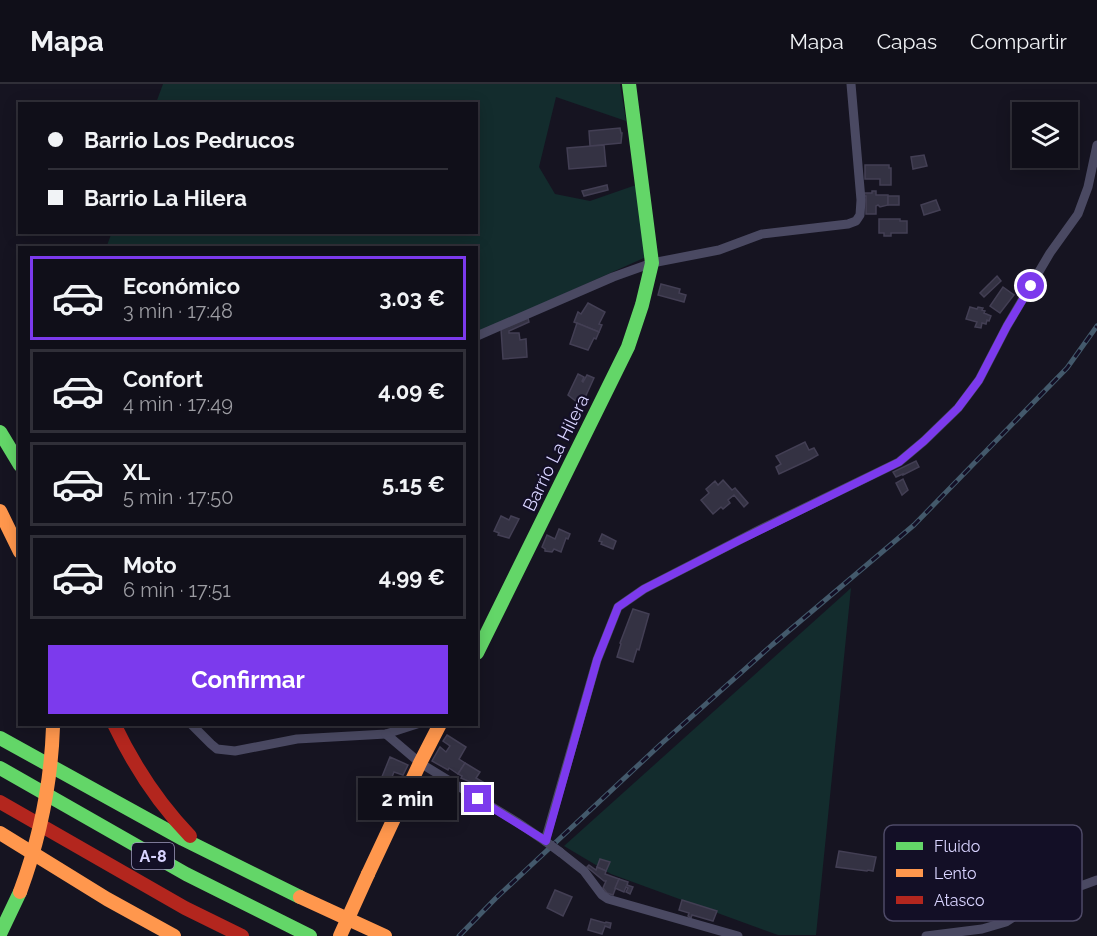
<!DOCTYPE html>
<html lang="es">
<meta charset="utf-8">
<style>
:root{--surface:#100f19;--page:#1e1d26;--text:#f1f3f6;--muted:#9c9ca2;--line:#302f38;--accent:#7c3aed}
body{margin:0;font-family:Raleway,sans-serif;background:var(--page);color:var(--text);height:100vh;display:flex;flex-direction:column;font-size:22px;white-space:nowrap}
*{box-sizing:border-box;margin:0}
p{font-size:20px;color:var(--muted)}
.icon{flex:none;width:33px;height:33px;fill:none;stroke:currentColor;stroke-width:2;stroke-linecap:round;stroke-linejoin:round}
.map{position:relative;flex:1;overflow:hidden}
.sheet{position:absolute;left:18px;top:162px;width:460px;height:480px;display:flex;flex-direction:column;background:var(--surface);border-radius:0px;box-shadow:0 3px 15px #0003,0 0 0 2px var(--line)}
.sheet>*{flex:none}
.banner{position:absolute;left:18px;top:18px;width:460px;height:132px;border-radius:0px;box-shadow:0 3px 15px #0003,0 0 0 2px var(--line);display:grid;align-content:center;height:132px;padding:0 30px;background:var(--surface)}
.buttons{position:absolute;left:1012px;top:18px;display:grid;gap:12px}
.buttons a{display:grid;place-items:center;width:66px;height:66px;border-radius:0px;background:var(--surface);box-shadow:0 3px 15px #0003,0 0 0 2px var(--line);font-size:30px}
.end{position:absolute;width:27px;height:27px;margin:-14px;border:8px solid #7c3aed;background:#fff;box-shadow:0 0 0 3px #fff}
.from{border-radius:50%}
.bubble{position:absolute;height:42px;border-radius:0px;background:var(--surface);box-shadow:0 3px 15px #0003,0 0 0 2px var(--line);font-size:20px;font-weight:700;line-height:42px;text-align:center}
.banner b{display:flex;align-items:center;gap:21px;height:57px;font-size:22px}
.banner b+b{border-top:2px solid var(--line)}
.banner i{width:15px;height:15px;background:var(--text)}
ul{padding:10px 0 0;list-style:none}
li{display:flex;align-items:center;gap:18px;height:84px;margin:0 12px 9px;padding:0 18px;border:3px solid var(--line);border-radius:0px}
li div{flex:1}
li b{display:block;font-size:22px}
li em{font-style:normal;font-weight:700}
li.current{border-color:var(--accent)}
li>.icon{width:54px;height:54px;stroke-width:1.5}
.button{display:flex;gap:12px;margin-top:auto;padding:12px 30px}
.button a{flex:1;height:69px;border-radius:0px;background:var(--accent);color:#fff;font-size:24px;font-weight:700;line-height:69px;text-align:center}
header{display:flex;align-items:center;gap:36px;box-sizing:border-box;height:84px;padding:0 30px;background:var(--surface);border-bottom:2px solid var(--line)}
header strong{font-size:28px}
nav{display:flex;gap:33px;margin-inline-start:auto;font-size:21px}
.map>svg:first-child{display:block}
.green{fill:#132c2d}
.building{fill:#343243;stroke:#433f54;stroke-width:1.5}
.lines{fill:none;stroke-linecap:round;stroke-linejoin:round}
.street{stroke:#4a4962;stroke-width:9}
.fast{stroke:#63d668;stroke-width:14}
.slow{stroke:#ff974d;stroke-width:14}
.jam{stroke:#b3261e;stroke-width:14}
.rail-casing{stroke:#43596b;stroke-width:5}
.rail{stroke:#130f26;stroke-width:3;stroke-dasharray:9;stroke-linecap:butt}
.street-bridge{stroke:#4a4962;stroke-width:9}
.slow-bridge{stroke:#ff974d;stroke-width:14}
.route{stroke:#7c3aed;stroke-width:8}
.labels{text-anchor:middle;stroke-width:4.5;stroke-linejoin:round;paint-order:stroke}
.shield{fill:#130f26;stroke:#9e99be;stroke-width:1.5}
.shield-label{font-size:16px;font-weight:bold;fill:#d9d4ff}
.street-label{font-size:18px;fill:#d9d4ff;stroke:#130f26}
.key{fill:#130f26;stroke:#4e4a67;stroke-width:1.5}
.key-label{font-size:16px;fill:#d9d4ff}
</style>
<header>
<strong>Mapa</strong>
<nav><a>Mapa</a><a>Capas</a><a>Compartir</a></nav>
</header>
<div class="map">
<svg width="1097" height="852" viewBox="0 0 1097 852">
<rect width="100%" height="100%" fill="#161421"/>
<g class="green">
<polygon points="163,0 620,0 626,37 556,13 539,83 555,110 590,117 636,101 646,173 477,249 477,164 106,164 112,148 477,148 477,20 156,19"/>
<polygon points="851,504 816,851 778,851 611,790 564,762"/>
</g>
<g class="building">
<polygon points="620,44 621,49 622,49 621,59 590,62 589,47"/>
<polygon points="604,61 606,82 569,85 567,64"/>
<polygon points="924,71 927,82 913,85 911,73"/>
<polygon points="865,81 889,81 889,84 891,84 891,101 880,101 880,95 865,95"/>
<polygon points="607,101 608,106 584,112 582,107"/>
<polygon points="872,107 876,107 876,111 888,111 888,121 880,123 878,121 876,122 876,130 866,130 866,112 864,112 864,109 872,109"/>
<rect x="888" y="112" width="11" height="9"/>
<polygon points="936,116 940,126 924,131 921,121"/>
<polygon points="879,135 900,135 900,137 907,137 907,149 891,149 891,152 884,152 884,149 879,149"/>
<polygon points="997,192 1001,197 984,213 980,209"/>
<polygon points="661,200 680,205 679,209 686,211 684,218 658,211"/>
<polygon points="1003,203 1014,211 1000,229 990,222"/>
<polygon points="588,219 605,228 599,240 602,241 599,248 574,238 578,228 581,230"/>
<polygon points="970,223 977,225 978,223 983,224 982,226 985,227 984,229 991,232 989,237 987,236 986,240 982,239 981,244 975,243 977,238 966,235"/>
<polygon points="528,234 529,238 509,247 509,249 519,249 520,256 526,255 527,273 503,275 501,245"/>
<polygon points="577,239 599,248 596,255 594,254 588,266 570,260"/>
<polygon points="578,290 584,293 582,297 583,298 587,291 594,294 583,318 578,316 577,318 568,311"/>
<polygon points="805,358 809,366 814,364 818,371 809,376 779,390 776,383 781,380 776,372"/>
<polygon points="916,377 919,383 903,391 903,390 896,393 893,388"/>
<polygon points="903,395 908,406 902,411 896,399"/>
<polygon points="723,396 732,406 735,404 748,419 744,423 734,411 728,416 730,419 723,425 721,423 713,430 701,416 709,409 706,405 715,397 718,401"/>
<polygon points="501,432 509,436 511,432 519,435 509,454 498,451 499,449 494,447"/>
<polygon points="559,445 570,450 568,455 566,454 561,468 554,465 552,468 545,467 545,465 542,463 547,451 555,455"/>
<polygon points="602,450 616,457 613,465 601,460 602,458 599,457"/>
<polygon points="633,525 649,530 639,566 637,565 633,578 617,573 621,560 620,559"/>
<polygon points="447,651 466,663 459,675 465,679 458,690 449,684 448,686 432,677 440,663 446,668 450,662 443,657"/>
<polygon points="390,673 408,681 403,691 394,688 388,703 379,700"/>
<polygon points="465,679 480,688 476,694 483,698 478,707 471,702 473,699 461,694 462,692 458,690"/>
<polygon points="839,767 876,773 873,787 868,786 867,787 836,783"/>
<polygon points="600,775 610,778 606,787 597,783"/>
<polygon points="589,781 596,786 597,783 606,787 605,790 619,795 613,811 607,809 603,804 606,797 604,797 587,783"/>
<polygon points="619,795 628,798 627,801 633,803 630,810 626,808 628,804 626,803 624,808 615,804"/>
<polygon points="555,806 572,813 563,832 547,824"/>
<polygon points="682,816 717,827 713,837 692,831 691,834 688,832 689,829 679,826"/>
<polygon points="591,835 605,839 606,838 611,839 610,844 605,842 602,850 588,846"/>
</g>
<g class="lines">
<g class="street">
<polyline points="477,252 613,193 652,179 719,166 762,150 848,140 856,137 860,131 861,116 851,0"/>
<polyline points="191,640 211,660 217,665 235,667 297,655 386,650 417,640"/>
<polyline points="386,650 420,679 517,738 545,757 597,576 618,523 644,505 757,447 899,378 924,357 958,324 979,296 1007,242 1050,169 1078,130 1088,103 1097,61"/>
<polyline points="560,768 584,787 602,811 608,815 738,852"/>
<polyline points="926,852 982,845 1006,838 1037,818 1097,796"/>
</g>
<g class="fast">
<polyline points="0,348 20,381"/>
<polyline points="477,569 628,263 642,221 652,179 629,0"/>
<polyline points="0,654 183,755 300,813"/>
<polyline points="0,684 186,790 310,852"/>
<polyline points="0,850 20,808"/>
</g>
<g class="slow">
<polyline points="0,427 20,468"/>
<polyline points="0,749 107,815 174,852"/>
<polyline points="368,790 420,679 440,640"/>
<polyline points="300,813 385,852"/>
</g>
<g class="jam">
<path d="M114,640C134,682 158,719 190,752"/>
<polyline points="0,718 185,824 242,852"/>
</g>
<g class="rail-casing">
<polyline id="rail" points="459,852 496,814 661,660 772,561 914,441 1067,284 1097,242"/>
</g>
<use href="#rail" class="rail"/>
<polyline class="street-bridge" points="545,757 560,768"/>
<g class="slow-bridge">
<path d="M20,808C40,754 51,700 53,643"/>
<polyline points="340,852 368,790"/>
</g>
</g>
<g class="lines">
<polyline class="route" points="478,715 546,757 597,576 618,523 644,505 738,457 899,378 924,357 958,324 979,296 1007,242 1031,202"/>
</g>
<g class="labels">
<rect class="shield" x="132" y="759" width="42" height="26" rx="4.5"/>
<g class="shield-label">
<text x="153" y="778">A-8</text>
</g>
<g class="street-label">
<text transform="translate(556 369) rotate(-64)" y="6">Barrio La Hilera</text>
</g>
</g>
<rect x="884" y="741" width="198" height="96" rx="9" class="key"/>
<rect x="896" y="758" width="27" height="8" fill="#63d668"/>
<rect x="896" y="785" width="27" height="8" fill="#ff974d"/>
<rect x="896" y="812" width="27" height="8" fill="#b3261e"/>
<g class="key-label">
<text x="934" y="768">Fluido</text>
<text x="934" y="795">Lento</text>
<text x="934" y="822">Atasco</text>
</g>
</svg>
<div class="buttons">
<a><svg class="icon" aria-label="layers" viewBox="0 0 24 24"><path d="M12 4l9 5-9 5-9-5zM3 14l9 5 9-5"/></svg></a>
</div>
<i class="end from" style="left:1031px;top:202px"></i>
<i class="end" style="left:478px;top:715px"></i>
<div class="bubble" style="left:358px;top:694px;width:99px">2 min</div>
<div class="banner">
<b><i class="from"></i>Barrio Los Pedrucos</b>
<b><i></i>Barrio La Hilera</b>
</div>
<section class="sheet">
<ul>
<li class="current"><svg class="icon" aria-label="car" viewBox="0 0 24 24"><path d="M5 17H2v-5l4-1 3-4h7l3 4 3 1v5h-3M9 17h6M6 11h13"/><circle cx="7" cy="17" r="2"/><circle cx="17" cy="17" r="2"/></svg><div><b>Económico</b><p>3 min · 17:48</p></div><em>3.03 €</em></li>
<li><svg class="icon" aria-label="car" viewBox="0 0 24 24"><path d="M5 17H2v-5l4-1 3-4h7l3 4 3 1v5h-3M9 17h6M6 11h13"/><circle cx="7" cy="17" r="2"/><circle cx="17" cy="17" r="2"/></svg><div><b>Confort</b><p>4 min · 17:49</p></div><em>4.09 €</em></li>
<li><svg class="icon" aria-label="car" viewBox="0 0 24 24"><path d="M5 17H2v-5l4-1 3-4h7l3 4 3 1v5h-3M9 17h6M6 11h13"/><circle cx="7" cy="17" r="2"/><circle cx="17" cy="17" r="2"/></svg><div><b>XL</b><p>5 min · 17:50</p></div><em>5.15 €</em></li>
<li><svg class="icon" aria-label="car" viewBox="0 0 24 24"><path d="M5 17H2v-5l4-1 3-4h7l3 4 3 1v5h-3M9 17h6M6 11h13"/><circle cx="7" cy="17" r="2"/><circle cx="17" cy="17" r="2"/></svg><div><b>Moto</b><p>6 min · 17:51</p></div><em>4.99 €</em></li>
</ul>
<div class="button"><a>Confirmar</a></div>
</section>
</div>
